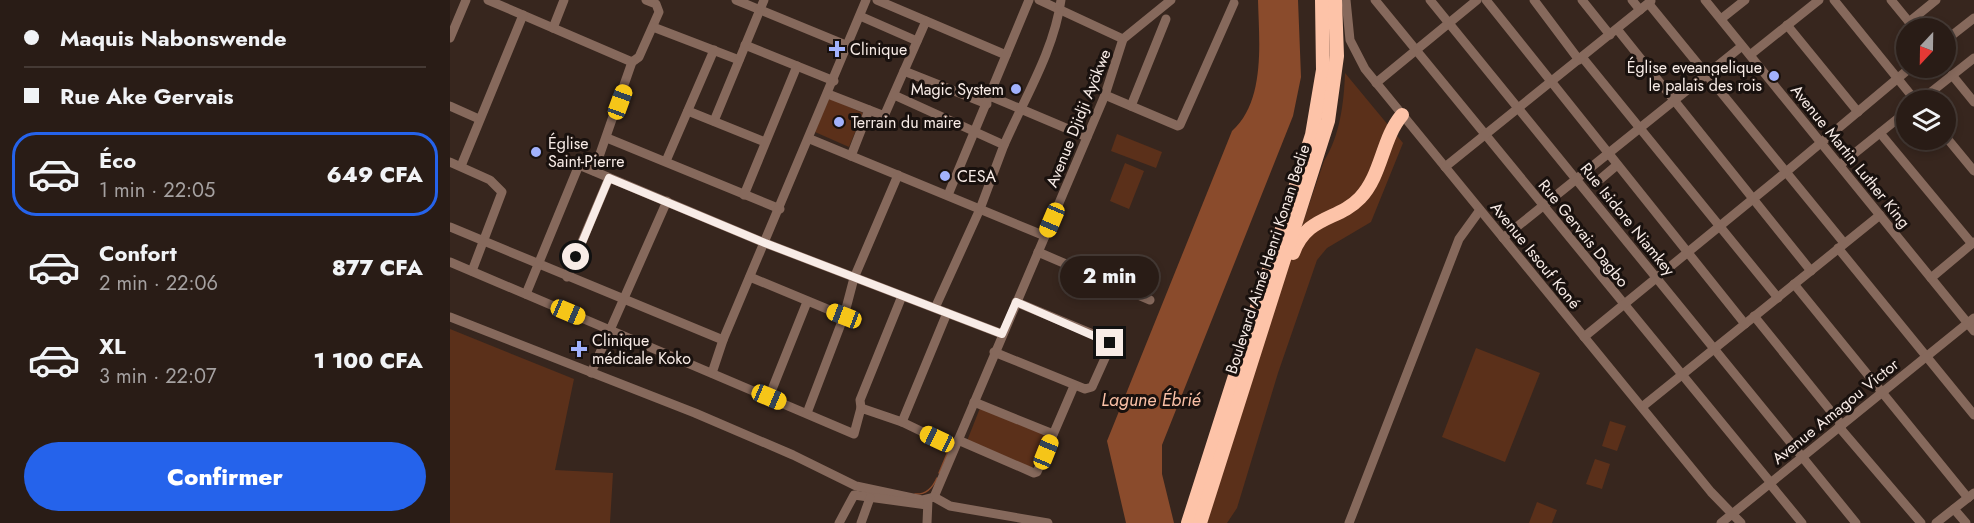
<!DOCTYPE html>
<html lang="fr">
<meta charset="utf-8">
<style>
:root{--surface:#291c16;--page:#31251f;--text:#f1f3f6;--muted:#a5a1a1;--line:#453a35;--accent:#2563eb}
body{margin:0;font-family:Jost,sans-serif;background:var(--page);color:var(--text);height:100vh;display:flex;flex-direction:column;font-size:22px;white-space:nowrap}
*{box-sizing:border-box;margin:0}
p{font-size:20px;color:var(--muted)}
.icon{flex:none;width:33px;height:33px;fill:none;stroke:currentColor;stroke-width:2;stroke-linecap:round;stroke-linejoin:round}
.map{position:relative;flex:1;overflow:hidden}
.details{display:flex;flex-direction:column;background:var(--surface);width:450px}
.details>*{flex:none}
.top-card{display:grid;align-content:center;height:132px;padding:0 24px;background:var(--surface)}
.needle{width:39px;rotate:202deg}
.tools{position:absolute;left:1446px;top:18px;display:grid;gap:12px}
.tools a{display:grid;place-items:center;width:60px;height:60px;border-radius:50%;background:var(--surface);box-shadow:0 3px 9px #0003,0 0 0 2px var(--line);font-size:30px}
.end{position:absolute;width:27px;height:27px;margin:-14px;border:8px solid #f8ece7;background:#111;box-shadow:0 0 0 3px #111}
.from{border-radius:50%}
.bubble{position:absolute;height:42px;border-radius:21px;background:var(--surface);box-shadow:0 3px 9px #0003,0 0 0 2px var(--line);font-size:20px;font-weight:800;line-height:42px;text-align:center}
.car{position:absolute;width:18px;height:36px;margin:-18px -9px;border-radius:8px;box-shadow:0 0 4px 2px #0007;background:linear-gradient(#f5c518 24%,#345 0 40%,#f5c518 0 76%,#345 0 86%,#f5c518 0)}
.top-card b{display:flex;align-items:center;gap:21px;height:57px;font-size:22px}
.top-card b+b{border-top:2px solid var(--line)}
.top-card i{width:15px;height:15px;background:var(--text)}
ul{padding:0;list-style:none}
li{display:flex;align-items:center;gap:18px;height:84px;margin:0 12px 9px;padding:0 12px;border:3px solid transparent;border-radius:24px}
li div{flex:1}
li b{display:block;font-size:22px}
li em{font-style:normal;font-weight:800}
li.current{border-color:var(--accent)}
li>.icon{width:54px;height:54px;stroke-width:1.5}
.primary-button{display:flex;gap:12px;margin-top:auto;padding:12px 24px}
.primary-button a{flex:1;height:69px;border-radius:36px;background:var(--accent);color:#fff;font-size:24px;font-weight:800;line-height:69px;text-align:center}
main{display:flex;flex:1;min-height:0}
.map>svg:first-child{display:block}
.green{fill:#5b301a}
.water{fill:#8a4b2c}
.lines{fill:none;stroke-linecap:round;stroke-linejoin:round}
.stream{stroke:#8a4b2c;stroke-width:1.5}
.minor{stroke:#86695c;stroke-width:9}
.highway{stroke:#fdc3a8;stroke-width:14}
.route{stroke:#f8ece7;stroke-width:8}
.poi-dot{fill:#a2b2fd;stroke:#19110e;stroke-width:2}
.labels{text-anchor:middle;stroke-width:6;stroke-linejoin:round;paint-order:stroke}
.poi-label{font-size:16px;fill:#f8ece7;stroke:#19110e;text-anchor:start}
.street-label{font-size:16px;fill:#f8ece7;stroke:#19110e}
.water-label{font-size:18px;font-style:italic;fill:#fac0a6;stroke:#19110e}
</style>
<main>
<section class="details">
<div class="top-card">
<b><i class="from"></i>Maquis Nabonswende</b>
<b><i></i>Rue Ake Gervais</b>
</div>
<ul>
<li class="current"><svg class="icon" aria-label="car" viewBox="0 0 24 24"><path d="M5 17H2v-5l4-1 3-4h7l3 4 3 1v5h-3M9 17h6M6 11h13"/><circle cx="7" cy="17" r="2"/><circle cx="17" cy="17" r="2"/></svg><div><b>Éco</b><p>1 min · 22:05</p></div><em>649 CFA</em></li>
<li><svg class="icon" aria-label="car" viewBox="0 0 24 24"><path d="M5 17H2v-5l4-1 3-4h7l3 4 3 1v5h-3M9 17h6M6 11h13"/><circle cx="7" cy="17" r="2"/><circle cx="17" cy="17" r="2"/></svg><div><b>Confort</b><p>2 min · 22:06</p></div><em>877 CFA</em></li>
<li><svg class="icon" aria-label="car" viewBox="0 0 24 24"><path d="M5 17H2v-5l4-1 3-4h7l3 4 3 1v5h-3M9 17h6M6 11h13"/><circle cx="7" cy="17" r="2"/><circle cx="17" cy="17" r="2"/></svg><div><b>XL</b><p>3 min · 22:07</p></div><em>1 100 CFA</em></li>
</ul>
<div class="primary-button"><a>Confirmer</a></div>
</section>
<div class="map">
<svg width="1524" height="523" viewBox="0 0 1524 523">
<rect width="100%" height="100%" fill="#37261e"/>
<g class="green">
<path d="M895,73L953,143L921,222L877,248L867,260L828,373L787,508L777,523H757L819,321L874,161C890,136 894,102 895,73Z"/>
<polygon points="379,98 413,113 399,147 365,132"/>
<polygon points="667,134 712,152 706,168 661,151"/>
<polygon points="675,163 694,171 679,209 660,201"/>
<polygon points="0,329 124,379 105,470 163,473 160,523 0,523"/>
<polygon points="1026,348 1090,373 1055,462 992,437"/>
<polygon points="530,408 596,435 582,468 517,441"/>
<polygon points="1160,421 1176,426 1167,451 1152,446"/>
<polygon points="1145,459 1160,464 1152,489 1136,484"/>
<polygon points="1087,502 1107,510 1102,523 1079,523"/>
</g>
<path class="water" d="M808,0H848L851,77L843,116L712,445V474L724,523H676L657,441L782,131C816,101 809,41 808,0Z"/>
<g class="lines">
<g class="stream">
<polyline points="489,473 499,449"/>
<path d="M465,494C476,495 483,487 487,478"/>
</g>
<g class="minor">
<polyline points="38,0 182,62 189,57 209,12 206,4 196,0"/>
<polyline points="286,0 398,46"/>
<polyline points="427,0 556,55"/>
<polyline points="589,0 673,39"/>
<polyline points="896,0 900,40 915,69 1261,492 1291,523"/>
<polyline points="925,0 1321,483"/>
<polyline points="980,0 1406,523"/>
<polyline points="1036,0 1295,324"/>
<polyline points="1084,0 1129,60"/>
<polyline points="1132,0 1160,35"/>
<polyline points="1182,0 1190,10"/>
<polyline points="1255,0 1524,331"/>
<polyline points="1384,0 1465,100"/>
<polyline points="1441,0 1464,28"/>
<polyline points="1199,4 1394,243"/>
<polyline points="410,16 467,41"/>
<polyline points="1271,19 1295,0"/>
<polyline points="1459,22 1486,0"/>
<polyline points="1337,25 1408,112"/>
<polyline points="203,27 289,60"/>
<polyline points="103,28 114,0"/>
<polyline points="1167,29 1361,271"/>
<polyline points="0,38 16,0"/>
<polyline points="673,39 721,0"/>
<polyline points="1496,40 1524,18"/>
<polyline points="295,45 384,81"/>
<polyline points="1300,55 1369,0"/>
<polyline points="1132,57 1328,298"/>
<polyline points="454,71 537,104"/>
<polyline points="1502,75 1524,102"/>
<polyline points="926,83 1027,0"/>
<polyline points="378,94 432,115 435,114 476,21"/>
<polyline points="444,95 554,145 530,209 485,308"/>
<polyline points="655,95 728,126 730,125 784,3"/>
<polyline points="540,96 637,137"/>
<polyline points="1471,100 1524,58"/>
<polyline points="0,106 29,119"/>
<polyline points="681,106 716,19"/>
<polyline points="238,111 315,142"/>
<polyline points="264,121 314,0"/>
<polyline points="1430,133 1522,244"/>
<polyline points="1496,137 1524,171"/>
<polyline points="157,138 330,209"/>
<polyline points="360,139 595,236"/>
<path d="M554,145C574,99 604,51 611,0"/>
<polyline points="401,156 419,110"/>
<polyline points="216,161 264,50"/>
<polyline points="0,162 40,180 52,192 22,271"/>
<polyline points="1390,165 1456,112"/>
<polyline points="11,166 73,15"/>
<polyline points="995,167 1201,1"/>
<polyline points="144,171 182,62"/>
<polyline points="1147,182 1167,165"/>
<polyline points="294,195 347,66"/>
<polyline points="498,195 579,0"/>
<polyline points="0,227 273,340"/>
<polyline points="1053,238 1292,46"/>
<polyline points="1388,248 1524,415"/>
<polyline points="588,252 700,300"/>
<polyline points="0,262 404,434 411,408 452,422 504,447"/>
<polyline points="117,277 159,178"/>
<polyline points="300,277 394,316"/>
<polyline points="1481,278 1524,242"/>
<polyline points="1344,284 1518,498"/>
<polyline points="76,294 129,165 315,243 552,334"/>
<polyline points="1304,316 1392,425"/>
<polyline points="0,317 245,413 343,455 406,486 472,500 484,497"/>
<polyline points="1134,337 1336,172 1460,68"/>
<polyline points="544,352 635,389 642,387 660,347 657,340 566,302"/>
<polyline points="141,373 217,201"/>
<polyline points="262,373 273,340 416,0"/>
<polyline points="319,397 357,302"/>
<polyline points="524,402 603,434"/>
<polyline points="1192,407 1430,215"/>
<polyline points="411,408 410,400 452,296"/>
<polyline points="357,413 394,316 404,278 448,175"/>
<polyline points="452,422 497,313"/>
<polyline points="1389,427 1471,523"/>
<polyline points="508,440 584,473 587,472 624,386"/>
<polyline points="1320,484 1352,523"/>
<polyline points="484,497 655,95 673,39"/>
<polyline points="484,497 500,506 598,523"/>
<polyline points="1504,509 1516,523"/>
<polyline points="389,523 404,495 477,505"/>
<polyline points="411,523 420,498"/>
<polyline points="477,523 478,500"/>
<polyline points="899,523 1009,239 1030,210"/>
<polyline points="1271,523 1524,318"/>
<polyline points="1486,523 1524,493"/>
</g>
<g class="highway">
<path d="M843,253C857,215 888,221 910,198C932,175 932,138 952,115"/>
<polyline points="738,523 862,135 873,70 872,0"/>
<polyline points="750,523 878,121 887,56 885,0"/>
</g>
</g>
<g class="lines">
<polyline class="route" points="126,257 159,178 315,243 552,334 566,302 660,343"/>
</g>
<g class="poi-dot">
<path d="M384 40h6v6h6v6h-6v6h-6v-6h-6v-6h6z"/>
<circle cx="1324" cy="76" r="6"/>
<circle cx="566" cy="89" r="6"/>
<circle cx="389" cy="122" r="6"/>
<circle cx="86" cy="152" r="6"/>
<circle cx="495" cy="176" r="6"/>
<path d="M126 340h6v6h6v6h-6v6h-6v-6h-6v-6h6z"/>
</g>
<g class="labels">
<g class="poi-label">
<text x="400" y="55">Clinique</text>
<text x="1312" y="73" text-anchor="end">Église eveangelique<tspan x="1312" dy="18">le palais des rois</tspan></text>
<text x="554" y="95" text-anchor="end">Magic System</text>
<text x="401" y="128">Terrain du maire</text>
<text x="98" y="149">Église<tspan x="98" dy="18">Saint-Pierre</tspan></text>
<text x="507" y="182">CESA</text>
<text x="142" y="346">Clinique<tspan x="142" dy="18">médicale Koko</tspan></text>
</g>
<g class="street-label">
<text transform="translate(628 118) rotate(-68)" y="6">Avenue Djidji Ayökwe</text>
<text transform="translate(1401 156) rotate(51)" y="6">Avenue Martin Luther King</text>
<text transform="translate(1178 219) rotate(51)" y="6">Rue Isidore Niamkey</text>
<text transform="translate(1134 233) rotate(51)" y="6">Rue Gervais Dagbo</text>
<text transform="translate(1086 255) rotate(51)" y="6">Avenue Issouf Koné</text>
<text transform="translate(817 259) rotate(-72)" y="6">Boulevard Aimé Henri Konan Bedie</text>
<text transform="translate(1385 411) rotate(-39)" y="6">Avenue Amagou Victor</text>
</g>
<g class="water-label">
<text x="701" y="406">Lagune Ébrié</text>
</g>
</g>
</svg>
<div class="tools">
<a><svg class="needle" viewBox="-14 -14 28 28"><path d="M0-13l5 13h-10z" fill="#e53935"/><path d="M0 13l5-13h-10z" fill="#a5a1a1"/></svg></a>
<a><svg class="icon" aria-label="layers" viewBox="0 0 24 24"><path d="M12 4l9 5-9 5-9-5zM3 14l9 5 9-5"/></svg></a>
</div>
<i class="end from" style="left:126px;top:257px"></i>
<i class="end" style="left:660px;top:343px"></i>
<div class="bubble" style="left:610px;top:256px;width:99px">2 min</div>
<i class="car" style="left:170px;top:102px;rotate:20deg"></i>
<i class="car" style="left:602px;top:220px;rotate:203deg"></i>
<i class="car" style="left:118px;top:312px;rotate:113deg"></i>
<i class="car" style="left:394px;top:316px;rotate:291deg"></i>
<i class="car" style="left:319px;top:397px;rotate:113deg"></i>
<i class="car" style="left:487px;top:439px;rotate:295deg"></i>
<i class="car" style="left:596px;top:452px;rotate:22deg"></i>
</div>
</main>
